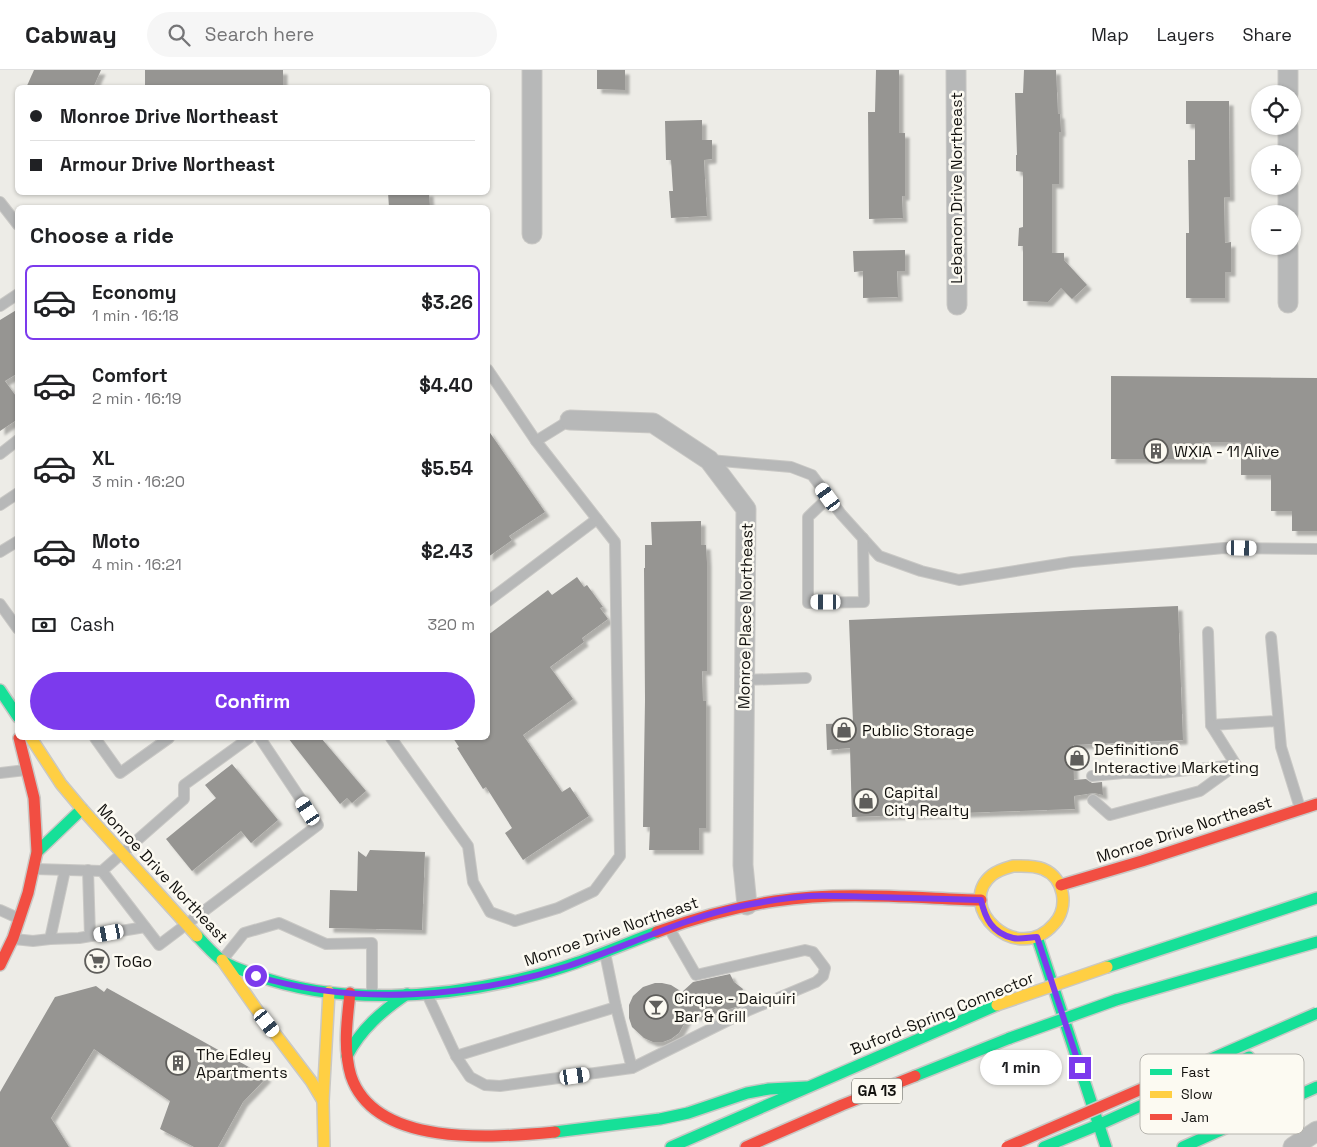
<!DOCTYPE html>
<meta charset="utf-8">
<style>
:root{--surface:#fff;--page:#f6f6f6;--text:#202124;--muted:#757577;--line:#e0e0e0;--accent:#7c3aed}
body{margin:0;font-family:"Space Grotesk",sans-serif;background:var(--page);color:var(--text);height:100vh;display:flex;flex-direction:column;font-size:19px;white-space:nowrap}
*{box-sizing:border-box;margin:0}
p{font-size:16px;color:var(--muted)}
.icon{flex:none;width:28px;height:28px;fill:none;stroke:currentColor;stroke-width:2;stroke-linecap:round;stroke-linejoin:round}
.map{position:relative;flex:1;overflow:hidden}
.sheet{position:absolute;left:15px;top:135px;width:475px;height:535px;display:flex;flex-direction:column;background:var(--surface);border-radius:8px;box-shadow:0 1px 4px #0004}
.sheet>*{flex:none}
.top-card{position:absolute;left:15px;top:15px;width:475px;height:110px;border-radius:8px;box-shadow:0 1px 4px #0004;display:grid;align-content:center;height:110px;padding:0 15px;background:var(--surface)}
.buttons{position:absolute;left:1251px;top:15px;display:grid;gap:10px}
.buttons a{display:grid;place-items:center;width:50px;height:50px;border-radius:50%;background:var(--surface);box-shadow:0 1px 4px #0004;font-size:25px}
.end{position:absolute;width:22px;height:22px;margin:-11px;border:6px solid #7c3aed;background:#fff;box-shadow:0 0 0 2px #fff}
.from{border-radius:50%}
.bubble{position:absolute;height:35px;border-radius:18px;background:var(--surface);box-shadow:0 1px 4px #0004;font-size:16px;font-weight:700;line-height:35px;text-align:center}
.car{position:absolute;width:15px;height:30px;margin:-15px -8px;border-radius:6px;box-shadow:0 0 4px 1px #0007;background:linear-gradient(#fff 24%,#345 0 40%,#fff 0 76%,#345 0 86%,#fff 0)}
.top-card b{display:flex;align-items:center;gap:18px;height:48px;font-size:19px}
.top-card b+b{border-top:1px solid var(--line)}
.top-card i{width:12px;height:12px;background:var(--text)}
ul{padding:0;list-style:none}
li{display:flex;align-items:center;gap:15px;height:75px;margin:0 10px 8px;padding:0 5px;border:2px solid transparent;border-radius:8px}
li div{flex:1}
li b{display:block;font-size:19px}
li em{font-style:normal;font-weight:700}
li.on{border-color:var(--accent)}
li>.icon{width:45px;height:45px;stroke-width:1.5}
h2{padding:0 15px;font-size:22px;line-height:60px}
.pay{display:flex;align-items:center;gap:12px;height:55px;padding:0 15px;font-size:19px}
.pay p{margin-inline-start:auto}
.action{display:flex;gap:10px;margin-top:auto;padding:10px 15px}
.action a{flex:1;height:58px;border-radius:30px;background:var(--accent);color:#fff;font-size:20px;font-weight:700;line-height:58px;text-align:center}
header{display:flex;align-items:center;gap:30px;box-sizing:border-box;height:70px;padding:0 25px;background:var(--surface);border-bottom:1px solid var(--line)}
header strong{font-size:24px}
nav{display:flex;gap:28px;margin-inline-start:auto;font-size:18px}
.search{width:350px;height:45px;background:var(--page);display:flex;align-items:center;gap:12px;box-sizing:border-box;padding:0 18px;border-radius:28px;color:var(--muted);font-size:19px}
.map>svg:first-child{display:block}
.building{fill:#969592;filter:url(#shadow)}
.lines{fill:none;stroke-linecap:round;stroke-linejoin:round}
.lane-casing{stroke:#c9c8c5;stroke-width:12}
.street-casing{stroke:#c9c8c5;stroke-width:21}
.fast-casing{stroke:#c9c8c5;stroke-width:14}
.slow-casing{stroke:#c9c8c5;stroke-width:14}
.jam-casing{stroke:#c9c8c5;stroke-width:14}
.lane{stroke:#b7b8b8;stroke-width:10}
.street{stroke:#b7b8b8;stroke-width:19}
.fast{stroke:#16e098;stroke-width:11}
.slow{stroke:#ffcf43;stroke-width:11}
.jam{stroke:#f24e42;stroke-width:11}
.fast-bridge-casing{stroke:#c9c8c5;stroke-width:14;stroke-linecap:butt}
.slow-bridge-casing{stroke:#c9c8c5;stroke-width:14;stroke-linecap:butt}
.jam-bridge-casing{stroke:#c9c8c5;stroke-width:14;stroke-linecap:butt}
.fast-bridge{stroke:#16e098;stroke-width:11}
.slow-bridge{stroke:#ffcf43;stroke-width:11}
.jam-bridge{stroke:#f24e42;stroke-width:11}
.route{stroke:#7c3aed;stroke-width:6}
.labels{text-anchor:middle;stroke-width:5;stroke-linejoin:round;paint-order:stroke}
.shield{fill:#fcfaf2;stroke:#595853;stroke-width:1}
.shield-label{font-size:15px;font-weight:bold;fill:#13120f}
.street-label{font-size:16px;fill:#13120f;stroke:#fcfaf2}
.poi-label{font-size:16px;fill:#13120f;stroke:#fcfaf2;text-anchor:start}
.key{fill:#fcfaf2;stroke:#b6b4ae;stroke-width:1}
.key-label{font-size:14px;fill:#13120f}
</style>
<header>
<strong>Cabway</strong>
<div class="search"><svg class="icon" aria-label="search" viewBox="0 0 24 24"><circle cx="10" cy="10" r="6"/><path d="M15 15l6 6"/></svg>Search here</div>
<nav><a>Map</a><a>Layers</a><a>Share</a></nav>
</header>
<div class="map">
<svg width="1317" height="1077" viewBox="0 0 1317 1077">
<defs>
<filter id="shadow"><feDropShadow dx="4.5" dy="4.5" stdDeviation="1" flood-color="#0004"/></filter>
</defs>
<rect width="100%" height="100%" fill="#edece7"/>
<g class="building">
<polygon points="34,0 101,0 93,18 26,18"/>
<rect x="145" y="0" width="138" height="18"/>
<polygon points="597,0 625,0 625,20 597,19"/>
<polygon points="876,0 899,0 899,63 905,63 905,126 902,126 903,148 869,149 868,42 875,42"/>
<polygon points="1024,0 1056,0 1058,44 1060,44 1061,62 1059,62 1059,114 1052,114 1052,183 1064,183 1064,190 1087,215 1072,229 1061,218 1048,232 1023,231 1023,176 1018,176 1019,158 1023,157 1023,102 1016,101 1016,85 1017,85 1015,23 1023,23"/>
<polygon points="1186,31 1229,31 1230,127 1224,127 1225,173 1231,172 1231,202 1225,202 1225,228 1186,228 1186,163 1189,163 1188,90 1195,90 1195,54 1186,54"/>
<polygon points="702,50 702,70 712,70 712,89 704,90 707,146 671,148 669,121 673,121 671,90 666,90 665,51"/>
<polygon points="388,122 429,122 430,138 389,138"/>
<polygon points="905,180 905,201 897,201 898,227 863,228 863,201 854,202 853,181"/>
<polygon points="18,239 18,303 5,311 18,329 18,349 0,361 0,250"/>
<polygon points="1111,306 1317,308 1317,461 1292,461 1292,441 1271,441 1271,405 1241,405 1241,372 1202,372 1202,389 1111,389"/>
<polygon points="488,360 545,442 509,466 512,470 488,487"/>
<polygon points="701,451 701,475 706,475 707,493 707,601 702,601 703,631 706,631 706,758 699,758 699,780 649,780 650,757 643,757 645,630 644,498 645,498 645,475 652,475 651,452"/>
<polygon points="577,507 584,517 587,515 603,537 600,538 608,549 582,568 584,572 550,597 573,629 523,665 562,722 570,717 589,746 523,790 505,763 512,758 486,717 483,719 457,678 459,677 453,668 488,668 488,565 548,520 552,525"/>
<polygon points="1178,536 1183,670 1073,675 1074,710 1086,709 1092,713 1102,712 1103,725 1094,723 1074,726 1075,739 852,747 850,678 827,680 826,654 853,653 849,550"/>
<polygon points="288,668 321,668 366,721 352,733 347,728 340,734"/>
<polygon points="232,694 278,750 251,773 241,761 192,801 166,769 216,728 205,715"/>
<polygon points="370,780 425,782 422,860 329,858 330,820 357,821 358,781 366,787"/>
<polygon points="730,904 734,912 743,919 739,928 739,936 704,947 689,945 679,963 671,969 663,972 653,972 644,968 632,957 629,948 629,935 633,926 643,917 655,913 662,913 671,915 682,922 693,912"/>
<polygon points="96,916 104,922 107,918 267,1007 243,1032 218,1077 194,1077 160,1059 170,1031 94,979 51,1048 69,1077 0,1077 0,1022 55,927"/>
</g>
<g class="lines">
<g class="lane-casing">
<g id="lane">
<polyline points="0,132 18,155"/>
<polyline points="0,236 18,224"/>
<polyline points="488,300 536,371"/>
<polyline points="0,384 18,370"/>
<polyline points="710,390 791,397 812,405 841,444 879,486 921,501 959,510 1072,492 1224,478 1317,479"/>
<polyline points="829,427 808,447 808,533 864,532 863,468"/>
<polyline points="0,435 18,423"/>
<polyline points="0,482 18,471"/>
<polyline points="488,531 597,449"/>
<polyline points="0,534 18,559"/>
<polyline points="1208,562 1211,655 1278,651"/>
<polyline points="1271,567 1281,677 1300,738"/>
<polyline points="744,610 806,608"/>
<polyline points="1211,655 1236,695"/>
<polyline points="95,668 120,703 169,668"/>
<polyline points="249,668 184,715 184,729 102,801 159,875 318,755 260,668"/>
<polyline points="391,668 468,776 473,812 490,842 515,851 558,838 594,821 620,786 615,472 536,371 570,350"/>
<polyline points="0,703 26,700"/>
<polyline points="1092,706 1123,703 1160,703 1236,695 1200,721 1110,745 1093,730"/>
<polyline points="35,799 102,801"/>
<polyline points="88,800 90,866"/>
<polyline points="0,840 20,849"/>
<polyline points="14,869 33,871 50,869 65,800"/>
<polyline points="50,869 79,868 145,857"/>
<polyline points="223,889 244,863 279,853 326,874 372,873 372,924"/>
<polyline points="427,924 456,986 470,1007 485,1015 500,1016 632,998 747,941 816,912 823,906 825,898 813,882 805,880 696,905 669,858"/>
<polyline points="616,937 632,998"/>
<polyline points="456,986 616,937 605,883"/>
</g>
</g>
<g class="street-casing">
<g id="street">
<polyline points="956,0 957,235"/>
<polyline points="1288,0 1288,24"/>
<polyline points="1288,56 1288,84"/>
<polyline points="1288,116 1288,144"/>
<polyline points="532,164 532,0"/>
<polyline points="1288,176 1288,233"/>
<polyline points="570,350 653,353 709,390 746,439 743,795 747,835"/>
<polyline points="1293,1077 1317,1061"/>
</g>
</g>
<g class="fast-casing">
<g id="fast">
<polyline points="0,620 18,647"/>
<polyline points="37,782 82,739"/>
<path d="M197,866C205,874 214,885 224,892C234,898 245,901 256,905C338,936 444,928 528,907C572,897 614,878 657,862"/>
<polyline points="1037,867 1106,1077"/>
<polyline points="1107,897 1317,828"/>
<polyline points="1116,930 1317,872"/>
<path d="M347,986C361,959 382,941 407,924"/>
<polyline points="915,1006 1010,968"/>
<polyline points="555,1062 660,1049 688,1043 747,1023 769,1019 806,1017"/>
<polyline points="671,1077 997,935"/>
<polyline points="1044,1077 1098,1055 1249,987"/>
<polyline points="1183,1077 1317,1017"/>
</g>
</g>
<g class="slow-casing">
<g id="slow">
<polyline points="31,668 61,714 82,739 197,866"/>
<path d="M1013,796C1023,796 1034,795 1043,799C1065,808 1069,838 1054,854C1017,897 954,836 992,805C998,800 1006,798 1013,796Z"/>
<polyline points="222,890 257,940 311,1011 323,1031"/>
<polyline points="324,1077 323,1031 329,922"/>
</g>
</g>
<g class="jam-casing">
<g id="jam">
<polyline points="1061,815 1142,791 1317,734"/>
<path d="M657,862C695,848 734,837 775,831C843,821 913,828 981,830"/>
<polyline points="0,895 13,868 28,823 37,782 34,728 19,668"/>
<path d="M350,923C347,950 343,979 351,1006C375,1077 490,1068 555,1062"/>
<polyline points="746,1077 842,1035 915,1006"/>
</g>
</g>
<use href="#lane" class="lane"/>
<use href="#street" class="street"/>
<use href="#fast" class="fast"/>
<use href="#slow" class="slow"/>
<use href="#jam" class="jam"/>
<g class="fast-bridge-casing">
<g id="fast-bridge">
<polyline points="1010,968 1116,930"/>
<polyline points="1181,1002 1317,943"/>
</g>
</g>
<g class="slow-bridge-casing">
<polyline id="slow-bridge" points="997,935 1107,897"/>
</g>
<g class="jam-bridge-casing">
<polyline id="jam-bridge" points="1007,1077 1181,1002"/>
</g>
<use href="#fast-bridge" class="fast-bridge"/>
<use href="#slow-bridge" class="slow-bridge"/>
<use href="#jam-bridge" class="jam-bridge"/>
</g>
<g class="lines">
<path class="route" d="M256,906C355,936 470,928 568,896C628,876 685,847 747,835C768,831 790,827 811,826C832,825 854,827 875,827C911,828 946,829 981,830C985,848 992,863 1013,868C1020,870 1030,867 1037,867L1080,998"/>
</g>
<defs>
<g id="building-ring" transform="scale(1.25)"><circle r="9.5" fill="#fcfaf2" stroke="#5f5e5b" stroke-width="1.5"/><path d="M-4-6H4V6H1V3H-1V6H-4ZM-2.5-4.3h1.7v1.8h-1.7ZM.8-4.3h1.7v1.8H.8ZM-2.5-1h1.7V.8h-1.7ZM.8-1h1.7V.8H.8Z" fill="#5f5e5b"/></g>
<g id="shop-ring" transform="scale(1.25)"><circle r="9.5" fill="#fcfaf2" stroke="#5f5e5b" stroke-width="1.5"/><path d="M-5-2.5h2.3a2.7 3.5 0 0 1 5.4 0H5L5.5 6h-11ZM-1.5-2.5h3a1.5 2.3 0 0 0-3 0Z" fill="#5f5e5b"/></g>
<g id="supermarket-ring" transform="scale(1.25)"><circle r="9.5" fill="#fcfaf2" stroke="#5f5e5b" stroke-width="1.5"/><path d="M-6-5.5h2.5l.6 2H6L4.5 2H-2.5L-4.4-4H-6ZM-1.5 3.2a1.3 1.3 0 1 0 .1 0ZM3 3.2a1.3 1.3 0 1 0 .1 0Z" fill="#5f5e5b"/></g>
<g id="bar-ring" transform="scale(1.25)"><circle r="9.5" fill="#fcfaf2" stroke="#5f5e5b" stroke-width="1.5"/><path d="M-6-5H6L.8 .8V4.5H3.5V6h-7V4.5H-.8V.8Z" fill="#5f5e5b"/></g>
</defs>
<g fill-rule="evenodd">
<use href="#building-ring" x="1156" y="381"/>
<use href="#shop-ring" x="844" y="660"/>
<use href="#shop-ring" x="1077" y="688"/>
<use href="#shop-ring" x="866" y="731"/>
<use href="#supermarket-ring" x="97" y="891"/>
<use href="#bar-ring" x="656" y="937"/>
<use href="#building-ring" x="178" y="993"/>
</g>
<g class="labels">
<rect class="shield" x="852" y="1008.5" width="50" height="25" rx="4"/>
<g class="shield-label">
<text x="877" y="1026">GA 13</text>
</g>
<g class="street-label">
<text transform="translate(956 118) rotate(-90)" y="6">Lebanon Drive Northeast</text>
<text transform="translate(745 546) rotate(-89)" y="6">Monroe Place Northeast</text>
<text transform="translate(1184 759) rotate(-18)" y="6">Monroe Drive Northeast</text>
<text transform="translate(163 803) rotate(47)" y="6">Monroe Drive Northeast</text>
<text transform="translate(611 861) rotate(-19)" y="6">Monroe Drive Northeast</text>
<text transform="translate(942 943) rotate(-22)" y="6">Buford-Spring Connector</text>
</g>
<g class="poi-label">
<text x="1174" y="387">WXIA - 11 Alive</text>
<text x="862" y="666">Public Storage</text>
<text x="1094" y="685">Definition6<tspan x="1094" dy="18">Interactive Marketing</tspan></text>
<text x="884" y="728">Capital<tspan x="884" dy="18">City Realty</tspan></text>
<text x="114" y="897">ToGo</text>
<text x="674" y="934">Cirque - Daiquiri<tspan x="674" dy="18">Bar &amp; Grill</tspan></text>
<text x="196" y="990">The Edley<tspan x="196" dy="18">Apartments</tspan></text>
</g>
</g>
<rect x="1140" y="984" width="164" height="80" rx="8" class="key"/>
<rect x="1150" y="999" width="22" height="6" fill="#16e098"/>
<rect x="1150" y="1021" width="22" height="7" fill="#ffcf43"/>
<rect x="1150" y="1044" width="22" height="6" fill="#f24e42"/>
<g class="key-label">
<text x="1181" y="1007">Fast</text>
<text x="1181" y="1029">Slow</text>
<text x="1181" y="1052">Jam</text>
</g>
</svg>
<div class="buttons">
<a><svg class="icon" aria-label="locate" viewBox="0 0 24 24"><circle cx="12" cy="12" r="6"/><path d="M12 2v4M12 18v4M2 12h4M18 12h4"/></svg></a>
<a>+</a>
<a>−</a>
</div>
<i class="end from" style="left:256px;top:906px"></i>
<i class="end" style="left:1080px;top:998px"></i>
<div class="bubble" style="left:980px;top:980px;width:82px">1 min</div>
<i class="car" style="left:828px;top:427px;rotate:324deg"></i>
<i class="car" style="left:1242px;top:478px;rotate:91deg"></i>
<i class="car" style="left:826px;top:532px;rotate:270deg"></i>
<i class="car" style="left:308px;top:741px;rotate:327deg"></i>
<i class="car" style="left:109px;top:863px;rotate:260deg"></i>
<i class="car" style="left:267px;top:953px;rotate:142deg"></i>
<i class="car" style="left:575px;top:1006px;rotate:82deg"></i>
<div class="top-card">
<b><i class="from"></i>Monroe Drive Northeast</b>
<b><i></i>Armour Drive Northeast</b>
</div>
<section class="sheet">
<h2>Choose a ride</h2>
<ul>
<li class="on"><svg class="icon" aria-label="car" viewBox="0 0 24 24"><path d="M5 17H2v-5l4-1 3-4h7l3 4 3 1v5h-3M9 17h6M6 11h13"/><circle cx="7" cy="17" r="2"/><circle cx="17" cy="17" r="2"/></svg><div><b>Economy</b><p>1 min · 16:18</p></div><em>$3.26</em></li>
<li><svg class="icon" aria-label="car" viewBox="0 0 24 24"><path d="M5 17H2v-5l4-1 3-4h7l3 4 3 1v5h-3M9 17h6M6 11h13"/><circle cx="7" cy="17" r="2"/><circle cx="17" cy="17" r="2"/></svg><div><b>Comfort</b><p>2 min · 16:19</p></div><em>$4.40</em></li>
<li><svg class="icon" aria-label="car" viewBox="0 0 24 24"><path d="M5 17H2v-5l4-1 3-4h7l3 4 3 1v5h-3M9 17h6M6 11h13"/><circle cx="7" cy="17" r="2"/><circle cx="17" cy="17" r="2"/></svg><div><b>XL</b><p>3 min · 16:20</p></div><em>$5.54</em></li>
<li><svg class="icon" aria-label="car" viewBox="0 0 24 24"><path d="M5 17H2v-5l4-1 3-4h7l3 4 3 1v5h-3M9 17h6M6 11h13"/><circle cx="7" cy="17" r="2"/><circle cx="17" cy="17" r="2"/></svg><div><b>Moto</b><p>4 min · 16:21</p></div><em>$2.43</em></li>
</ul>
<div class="pay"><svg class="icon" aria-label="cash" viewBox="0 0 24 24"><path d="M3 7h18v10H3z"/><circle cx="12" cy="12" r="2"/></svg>Cash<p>320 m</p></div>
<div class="action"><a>Confirm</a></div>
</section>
</div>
